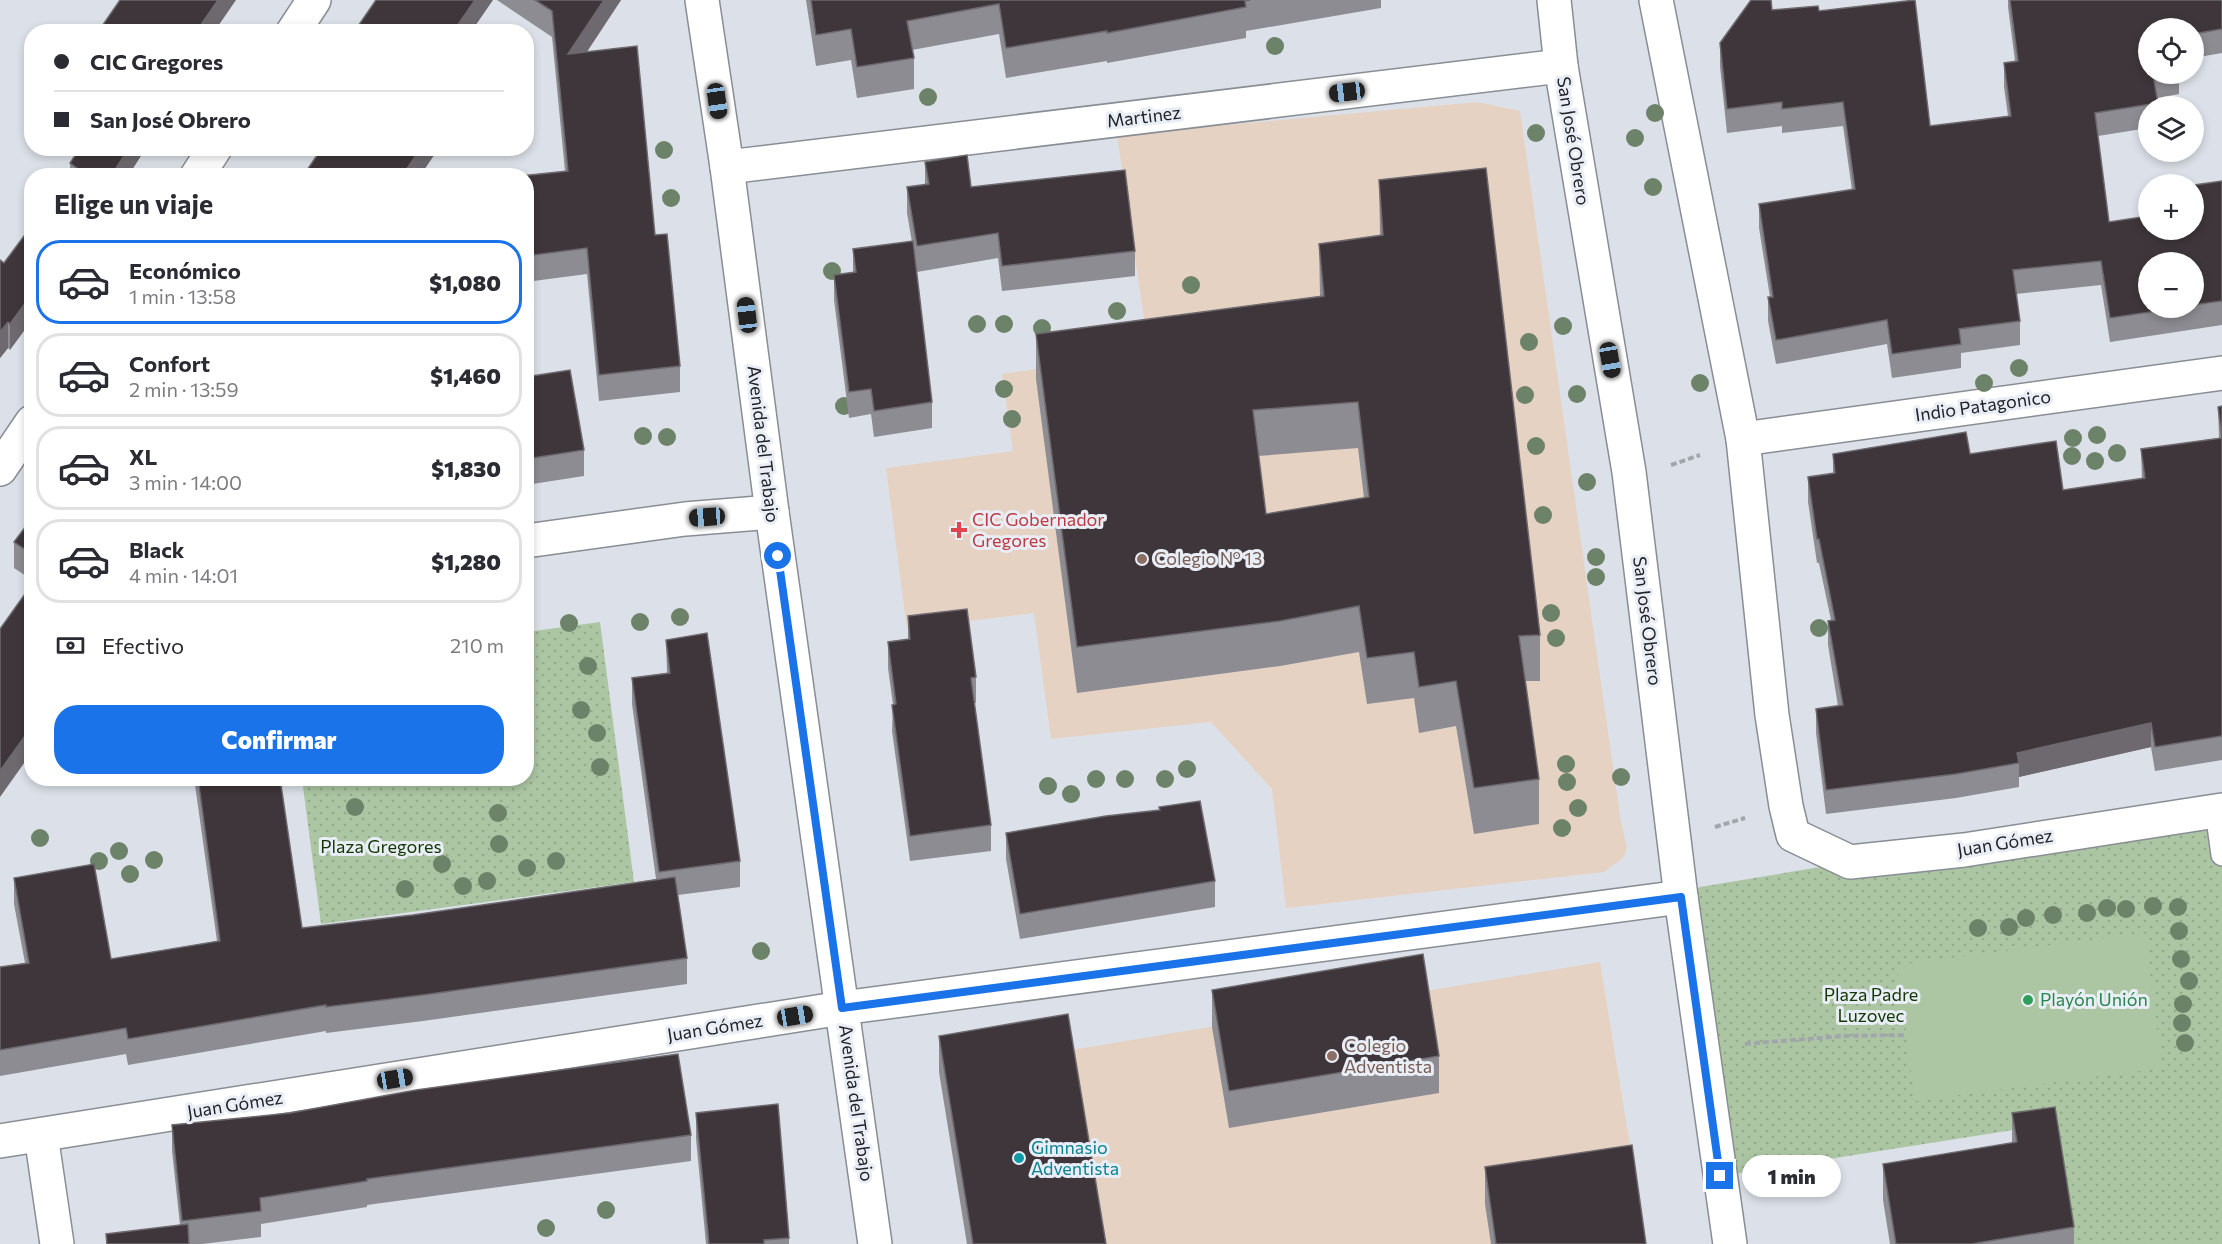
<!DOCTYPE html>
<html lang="es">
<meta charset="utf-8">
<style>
:root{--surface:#fff;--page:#f2f2f3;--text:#2b2b33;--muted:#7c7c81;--line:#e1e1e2;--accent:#1a73e8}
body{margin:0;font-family:Commissioner,sans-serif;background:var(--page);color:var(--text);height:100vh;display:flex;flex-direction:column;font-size:22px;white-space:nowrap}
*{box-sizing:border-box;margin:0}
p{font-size:20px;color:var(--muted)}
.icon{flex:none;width:33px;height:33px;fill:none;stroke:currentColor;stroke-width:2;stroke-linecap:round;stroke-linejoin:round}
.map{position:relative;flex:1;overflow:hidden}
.panel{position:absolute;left:24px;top:168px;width:510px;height:618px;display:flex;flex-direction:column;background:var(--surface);border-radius:24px;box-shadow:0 3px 9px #0003}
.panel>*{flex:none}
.guide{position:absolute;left:24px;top:24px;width:510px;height:132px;border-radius:24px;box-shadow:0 3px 9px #0003;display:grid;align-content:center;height:132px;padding:0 30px;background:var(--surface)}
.tools{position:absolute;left:2138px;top:18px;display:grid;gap:12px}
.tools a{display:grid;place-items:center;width:66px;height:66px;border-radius:50%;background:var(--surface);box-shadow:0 3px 9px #0003;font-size:30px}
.end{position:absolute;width:27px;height:27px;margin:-14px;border:8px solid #1a73e8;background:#fff;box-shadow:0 0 0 3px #fff}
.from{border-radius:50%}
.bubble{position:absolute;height:42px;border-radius:21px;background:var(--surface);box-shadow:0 3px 9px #0003;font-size:20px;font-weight:800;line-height:42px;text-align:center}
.car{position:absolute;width:18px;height:36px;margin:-18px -9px;border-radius:8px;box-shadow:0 0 4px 2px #0007;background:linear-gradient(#222 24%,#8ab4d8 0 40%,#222 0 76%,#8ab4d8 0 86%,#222 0)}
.guide b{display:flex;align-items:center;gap:21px;height:57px;font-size:22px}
.guide b+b{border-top:2px solid var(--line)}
.guide i{width:15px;height:15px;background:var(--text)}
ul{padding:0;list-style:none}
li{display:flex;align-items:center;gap:18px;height:84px;margin:0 12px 9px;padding:0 18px;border:3px solid var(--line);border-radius:24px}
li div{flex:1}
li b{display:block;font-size:22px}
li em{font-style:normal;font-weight:800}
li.selected{border-color:var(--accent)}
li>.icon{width:54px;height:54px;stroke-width:1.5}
h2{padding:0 30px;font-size:27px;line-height:72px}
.pay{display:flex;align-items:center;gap:15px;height:66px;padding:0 30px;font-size:22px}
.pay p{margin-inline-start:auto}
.button{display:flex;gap:12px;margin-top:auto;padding:12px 30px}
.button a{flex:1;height:69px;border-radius:24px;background:var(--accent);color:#fff;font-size:24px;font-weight:800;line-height:69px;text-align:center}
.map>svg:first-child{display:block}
.commercial{fill:#e6d2c3}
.grass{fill:url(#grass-dots)}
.garden{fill:#acc6a3}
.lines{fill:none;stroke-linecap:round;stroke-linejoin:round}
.service-casing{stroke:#898d94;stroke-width:24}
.minor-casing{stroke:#898d94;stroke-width:36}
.tertiary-casing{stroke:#898d94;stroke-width:36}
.path{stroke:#a1a6ac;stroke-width:4;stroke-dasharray:6 3;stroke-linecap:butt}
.service{stroke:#fff;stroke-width:21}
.minor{stroke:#fff;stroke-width:33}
.tertiary{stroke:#fff;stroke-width:33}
.tree{fill:#6d8369}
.wall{fill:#8d8c92;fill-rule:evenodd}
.shaded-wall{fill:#6d696e}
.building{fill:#3e363a;stroke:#6d696e;stroke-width:1.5;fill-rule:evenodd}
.route{stroke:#1a73e8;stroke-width:8}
.health-dot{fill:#e0444e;stroke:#e9eef6;stroke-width:2}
.education-dot{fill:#8d6e63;stroke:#e9eef6;stroke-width:2}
.leisure-dot{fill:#2e9e5b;stroke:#e9eef6;stroke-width:2}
.culture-dot{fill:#0f9aa8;stroke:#e9eef6;stroke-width:2}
.labels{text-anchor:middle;stroke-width:6;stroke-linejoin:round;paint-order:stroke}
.street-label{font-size:18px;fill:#212326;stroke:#e9eef6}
.health-label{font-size:18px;fill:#be3a42;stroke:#e9eef6;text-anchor:start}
.education-label{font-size:18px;fill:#785e54;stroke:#e9eef6;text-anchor:start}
.park-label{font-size:18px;fill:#123601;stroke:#e9eef6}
.leisure-label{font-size:18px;fill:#27864d;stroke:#e9eef6;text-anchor:start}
.culture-label{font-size:18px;fill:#0d838f;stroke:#e9eef6;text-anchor:start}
</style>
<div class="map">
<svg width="2222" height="1244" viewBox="0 0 2222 1244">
<defs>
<pattern id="grass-dots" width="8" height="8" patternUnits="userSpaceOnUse" patternTransform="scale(1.5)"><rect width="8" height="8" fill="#acc6a3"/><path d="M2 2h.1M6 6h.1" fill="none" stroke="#94aa8c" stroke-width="1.8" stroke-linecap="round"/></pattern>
</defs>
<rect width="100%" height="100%" fill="#dce1e9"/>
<g class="commercial">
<polygon points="1477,102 1520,111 1599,669 1621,822 1627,847 1624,857 1604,872 1286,908 1272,789 1211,722 1051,739 1034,613 907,629 886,468 1013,451 1002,374 1149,352 1117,135"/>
<polygon points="1600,962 1646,1244 967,1244 939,1072"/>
</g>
<g class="grass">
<polygon points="600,622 634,882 321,924 302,779 526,778 527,632"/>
<polygon points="2222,810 2222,1244 2072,1244 2057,1123 1721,1176 1681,897 1700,887 1850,862"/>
</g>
<polygon class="garden" points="2145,933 2162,1068 1915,1101 1897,965"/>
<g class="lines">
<g class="service-casing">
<polyline id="service" points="2216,811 2222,855"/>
</g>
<g class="minor-casing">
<g id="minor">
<polyline points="1656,0 1743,439 1772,715 1786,806 1793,835 1850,862 1964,850 2222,810"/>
<polyline points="727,167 1561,66"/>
<polyline points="1743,439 2222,373"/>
<polyline points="526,541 685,519 772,512"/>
<polyline points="41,1135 57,1244"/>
<polyline points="0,1141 842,1008 1681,897"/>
</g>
</g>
<g class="tertiary-casing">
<g id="tertiary">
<polyline points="702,0 727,167 772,512 875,1244"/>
<polyline points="1554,0 1561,66 1629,472 1681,897 1730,1244"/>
<polyline points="293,32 314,0"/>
<polyline points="197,176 215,148"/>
<polyline points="0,469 32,422"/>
</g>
</g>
<g class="path">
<polyline points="1671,465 1700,455"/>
<polyline points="1715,827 1745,818"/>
<polyline points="1745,1044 1843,1036 1906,1035"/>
</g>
<use href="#service" class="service"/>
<use href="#minor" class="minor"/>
<use href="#tertiary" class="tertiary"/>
</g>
<g class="tree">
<circle cx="1275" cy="46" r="9"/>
<circle cx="928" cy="97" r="9"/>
<circle cx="1655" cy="113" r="9"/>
<circle cx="1536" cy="133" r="9"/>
<circle cx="1635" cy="138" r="9"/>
<circle cx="664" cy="150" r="9"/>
<circle cx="1653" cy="187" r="9"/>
<circle cx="671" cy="198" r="9"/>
<circle cx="832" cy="271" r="9"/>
<circle cx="1191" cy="285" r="9"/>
<circle cx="1117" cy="311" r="9"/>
<circle cx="977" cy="324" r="9"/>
<circle cx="1004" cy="324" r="9"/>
<circle cx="1563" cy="326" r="9"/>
<circle cx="1042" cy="328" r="9"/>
<circle cx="1529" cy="342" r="9"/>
<circle cx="2019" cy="368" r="9"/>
<circle cx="1700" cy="383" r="9"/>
<circle cx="1984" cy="383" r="9"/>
<circle cx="1004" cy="389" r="9"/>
<circle cx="1577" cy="394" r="9"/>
<circle cx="1525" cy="395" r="9"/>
<circle cx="844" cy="406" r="9"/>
<circle cx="1012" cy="419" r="9"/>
<circle cx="2097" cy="435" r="9"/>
<circle cx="643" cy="436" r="9"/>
<circle cx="667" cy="437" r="9"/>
<circle cx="2073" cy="438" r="9"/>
<circle cx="1536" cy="446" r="9"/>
<circle cx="2117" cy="453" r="9"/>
<circle cx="2072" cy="456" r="9"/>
<circle cx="2095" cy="461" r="9"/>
<circle cx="1587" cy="482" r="9"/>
<circle cx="1543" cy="515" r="9"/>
<circle cx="1596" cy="557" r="9"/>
<circle cx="1596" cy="577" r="9"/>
<circle cx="1551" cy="613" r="9"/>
<circle cx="680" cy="617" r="9"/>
<circle cx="640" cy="622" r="9"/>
<circle cx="569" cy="623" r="9"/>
<circle cx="1819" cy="628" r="9"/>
<circle cx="1556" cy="638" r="9"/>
<circle cx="588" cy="666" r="9"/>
<circle cx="581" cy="710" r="9"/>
<circle cx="597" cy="733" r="9"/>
<circle cx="1566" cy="764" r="9"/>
<circle cx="600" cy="767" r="9"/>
<circle cx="1187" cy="769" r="9"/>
<circle cx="1621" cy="777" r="9"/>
<circle cx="1096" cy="779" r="9"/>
<circle cx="1125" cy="779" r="9"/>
<circle cx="1165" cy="779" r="9"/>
<circle cx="1567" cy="782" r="9"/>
<circle cx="1048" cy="786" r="9"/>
<circle cx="1071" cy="794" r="9"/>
<circle cx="355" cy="807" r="9"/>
<circle cx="1578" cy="808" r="9"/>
<circle cx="498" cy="813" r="9"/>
<circle cx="1562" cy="828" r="9"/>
<circle cx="40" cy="838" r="9"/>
<circle cx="499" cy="844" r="9"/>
<circle cx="119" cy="851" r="9"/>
<circle cx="154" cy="860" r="9"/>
<circle cx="99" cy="861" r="9"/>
<circle cx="556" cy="861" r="9"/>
<circle cx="442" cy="864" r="9"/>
<circle cx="527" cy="868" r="9"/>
<circle cx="130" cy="874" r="9"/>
<circle cx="487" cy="881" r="9"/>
<circle cx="463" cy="886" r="9"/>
<circle cx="405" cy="889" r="9"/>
<circle cx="2153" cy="906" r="9"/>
<circle cx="2178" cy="907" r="9"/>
<circle cx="2107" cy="908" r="9"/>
<circle cx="2126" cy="909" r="9"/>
<circle cx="2087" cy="913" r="9"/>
<circle cx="2053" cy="915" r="9"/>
<circle cx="2026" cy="918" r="9"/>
<circle cx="2009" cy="927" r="9"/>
<circle cx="1978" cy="928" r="9"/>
<circle cx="2179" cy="931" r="9"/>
<circle cx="761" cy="951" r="9"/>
<circle cx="2181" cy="959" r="9"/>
<circle cx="2189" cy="981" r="9"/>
<circle cx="2183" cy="1004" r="9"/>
<circle cx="2182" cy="1023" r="9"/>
<circle cx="2185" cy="1043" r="9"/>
<circle cx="606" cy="1210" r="9"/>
<circle cx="546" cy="1228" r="9"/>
</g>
<g class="wall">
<polygon points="497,0 621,0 587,52 655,235 680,366 680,392 599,401 587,274 526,282 526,176 565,171 552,37"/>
<polygon points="806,0 1381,0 1381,8 1246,31 1246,38 1107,63 1107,61 1006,78 999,34 912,50 914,58 914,89 857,98 851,60 816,66"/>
<path d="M2008,0H2222V53L2193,58V28H2148V74H2179V94L2157,98L2158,106H2148V128L2098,136L2109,222L2195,209V185L2222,181V325L2110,342L2101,285L2016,294L2020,321V345L1961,353V368L1892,378L1887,344L1776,364L1768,321V297H1770L1759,228V204L1852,190L1843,126L1782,133V126L1727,133L1720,67V43L1772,10L1819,11L1930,126L2008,116L2004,87V63L2015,61L2008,7ZM2193,262V308H2148Z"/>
<polygon points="71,148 146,148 128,176 70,176 70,163 77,153"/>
<polygon points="925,162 971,187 1135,251 1135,276 1002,291 998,258 917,272 914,256 932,402 932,428 874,437 871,414 849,418 834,300 834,275 853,272 853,249 912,242 907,213 907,187 925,185"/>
<path d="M1379,180L1540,635V681H1525L1539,779V824L1474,834L1456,726L1419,733L1414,698L1367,704L1359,652L1280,666L1077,693L1036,379V334L1320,296L1319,244L1380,235ZM1358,448L1364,498L1266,514L1258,456Z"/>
<polygon points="24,236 10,350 8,348 0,358 0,260 4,263"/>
<polygon points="526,377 584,450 584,476 526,485"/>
<polygon points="2222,406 2222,760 2155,771 2151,747 2019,777 2019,787 1956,798 1826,814 1816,733 1816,709 1838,706 1828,645 1828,621 1831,620 1819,563 1817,563 1808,502 1808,477 1833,474 1833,454 1970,454 2063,490 2142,479 2141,449 2219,438 2218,407"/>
<polygon points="32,518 32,580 14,568 14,542"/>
<polygon points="908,616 976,677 976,703 974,703 991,825 991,851 910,861 892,731 893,705 888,668 888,642 908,639"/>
<polygon points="666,640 740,861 740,887 678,895 687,958 687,984 423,1021 326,1033 326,1031 128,1065 126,1054 0,1076 0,967 25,963 14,904 14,878 111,959 217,941 194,778 280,778 302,928 413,915 656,879 632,704 632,678 667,673"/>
<polygon points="1159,810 1215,881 1215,907 1020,939 1006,859 1006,833"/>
<polygon points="1212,990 1439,1056 1439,1093 1229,1128 1212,1027"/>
<polygon points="939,1036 1106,1244 967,1244 939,1072"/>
<polygon points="696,1113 789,1238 789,1244 706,1244 696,1139"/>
<polygon points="2012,1113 2074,1227 2074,1244 1890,1244 1883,1200 1883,1164 2012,1143"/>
<polygon points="172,1125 691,1135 691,1161 367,1205 367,1207 261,1224 261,1237 202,1244 106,1244 106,1234 180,1225 172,1151"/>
<polygon points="1485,1167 1646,1244 1491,1244 1485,1204"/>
</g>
<g class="shaded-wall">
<polygon points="218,0 236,0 214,32 196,32"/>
<polygon points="475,0 493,0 471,32 453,32"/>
<polygon points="604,0 621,0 568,80 568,54"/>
<polygon points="129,148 146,148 128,176 111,176"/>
<polygon points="421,148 439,148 420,176 402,176"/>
<polygon points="32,294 32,320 10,350 10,324"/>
<polygon points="8,322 8,348 0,358 0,332"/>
<polygon points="2151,723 2151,747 2019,777 2019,763 2017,753"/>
<polygon points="32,726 32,752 0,797 0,771"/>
</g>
<g class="building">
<polygon points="120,0 218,0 196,32 98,32"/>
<polygon points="376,0 475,0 453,32 354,32"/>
<polygon points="535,0 604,0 568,54 637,46 655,235 667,234 680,366 599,375 587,248 526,256 526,176 520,176 568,171 552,11"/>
<polygon points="811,0 1250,0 1245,1 1246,7 1107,33 1107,31 1006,48 999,4 907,21 914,58 857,67 851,29 816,35"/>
<polygon points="1751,0 1771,0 1772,10 1818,6 1819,11 1915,0 1930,126 2011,116 2004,63 2018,61 2010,0 2222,0 2222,29 2193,34 2193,28 2148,28 2148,74 2161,74 2153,75 2158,103 2095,113 2109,222 2148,216 2148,230 2193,230 2193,210 2198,209 2195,185 2222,181 2222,301 2193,305 2193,262 2148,262 2148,308 2177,308 2110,318 2101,261 2013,270 2020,321 1959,329 1961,344 1892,354 1887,320 1776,340 1768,297 1773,297 1759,204 1855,189 1843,102 1782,109 1782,102 1727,109 1720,43"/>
<polygon points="80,148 129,148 111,176 88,176 70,163"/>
<polygon points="322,148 421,148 402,176 303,176"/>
<polygon points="967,155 971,187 1125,170 1135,251 1002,266 998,233 917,246 907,187 929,184 925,162"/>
<path d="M1486,168L1540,635L1519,636L1539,779L1474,788L1456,681L1419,687L1414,652L1367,658L1359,606L1280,621L1077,647L1036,334L1324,296L1319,244L1383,235L1379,180ZM1358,402L1369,497L1266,514L1253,410Z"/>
<polygon points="24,236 32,242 32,294 10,324 8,322 0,332 0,260 4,263"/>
<polygon points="913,241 932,402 874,411 871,389 849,392 834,275 856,272 853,249"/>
<polygon points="570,370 584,450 526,459 526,377"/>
<polygon points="2222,406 2222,736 2155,747 2151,723 2017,753 2019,763 1956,774 1826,790 1816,709 1843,705 1828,621 1835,620 1819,539 1817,539 1808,477 1835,473 1833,454 1966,432 1970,454 2056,441 2063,490 2145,478 2141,449 2222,438 2218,407"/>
<polygon points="32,518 32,554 14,542"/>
<polygon points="32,584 32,726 0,771 0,629"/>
<polygon points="967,609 976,677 971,678 991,825 910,836 892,705 896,704 888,642 910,639 908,616"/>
<polygon points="707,633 740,861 659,872 632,678 670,673 666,640"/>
<polygon points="198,778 280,778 302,928 413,915 675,877 687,958 423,995 326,1007 326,1005 128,1039 126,1028 0,1050 0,967 29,963 14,878 94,864 111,959 220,941"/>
<polygon points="1200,801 1215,881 1020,914 1006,833 1106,816 1160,810 1159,807"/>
<polygon points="1423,954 1439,1056 1229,1091 1212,990"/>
<polygon points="1068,1014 1106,1244 973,1244 939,1036"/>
<polygon points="678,1054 691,1135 367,1179 367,1181 260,1198 261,1211 182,1221 172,1125 290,1113 416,1090"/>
<polygon points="778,1104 789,1238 764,1240 764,1244 709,1244 696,1113"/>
<polygon points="2055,1107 2074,1227 1971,1244 1896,1244 1883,1164 2017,1142 2012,1113"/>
<polygon points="1632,1145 1646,1244 1496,1244 1485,1167"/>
<polygon points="188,1224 189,1244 107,1244 106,1234"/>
</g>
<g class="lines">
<polyline class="route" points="778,556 842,1008 1681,897 1720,1176"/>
</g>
<path class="health-dot" d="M956 521h6v6h6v6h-6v6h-6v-6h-6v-6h6z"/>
<g class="education-dot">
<circle cx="1142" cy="559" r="6"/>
<circle cx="1332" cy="1056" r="6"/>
</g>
<circle class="leisure-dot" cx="2028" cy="1000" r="6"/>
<circle class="culture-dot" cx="1019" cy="1158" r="6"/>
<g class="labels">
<g class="street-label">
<text transform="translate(1144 117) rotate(-7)" y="6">Martinez</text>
<text transform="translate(1573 141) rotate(81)" y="6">San José Obrero</text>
<text transform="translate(1983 406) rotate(-8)" y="6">Indio Patagonico</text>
<text transform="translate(763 444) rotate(83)" y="6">Avenida del Trabajo</text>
<text transform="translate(1647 621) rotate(83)" y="6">San José Obrero</text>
<text transform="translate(2005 843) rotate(-9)" y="6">Juan Gómez</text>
<text transform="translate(715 1028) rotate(-9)" y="6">Juan Gómez</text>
<text transform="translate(856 1103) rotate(82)" y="6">Avenida del Trabajo</text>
<text transform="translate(235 1105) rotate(-9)" y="6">Juan Gómez</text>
</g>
<g class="health-label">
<text x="972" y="526">CIC Gobernador<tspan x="972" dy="21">Gregores</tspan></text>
</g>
<g class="education-label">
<text x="1154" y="565">Colegio Nº 13</text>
<text x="1344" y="1052">Colegio<tspan x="1344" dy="21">Adventista</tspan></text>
</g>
<g class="park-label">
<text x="381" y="853">Plaza Gregores</text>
<text x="1871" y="1001">Plaza Padre<tspan x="1871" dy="21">Luzovec</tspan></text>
</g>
<g class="leisure-label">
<text x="2040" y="1006">Playón Unión</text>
</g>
<g class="culture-label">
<text x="1031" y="1154">Gimnasio<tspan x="1031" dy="21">Adventista</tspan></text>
</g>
</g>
</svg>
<div class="tools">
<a><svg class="icon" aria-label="locate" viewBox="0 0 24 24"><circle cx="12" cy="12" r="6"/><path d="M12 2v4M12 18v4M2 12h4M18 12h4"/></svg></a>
<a><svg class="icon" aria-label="layers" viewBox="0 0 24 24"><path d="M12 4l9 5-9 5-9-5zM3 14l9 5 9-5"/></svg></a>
<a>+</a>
<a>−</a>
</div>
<i class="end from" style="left:778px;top:556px"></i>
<i class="end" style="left:1720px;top:1176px"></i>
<div class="bubble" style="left:1742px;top:1155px;width:99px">1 min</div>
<i class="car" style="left:1347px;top:92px;rotate:263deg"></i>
<i class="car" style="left:717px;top:101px;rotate:172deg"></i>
<i class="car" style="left:747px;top:315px;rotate:353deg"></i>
<i class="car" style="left:1610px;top:360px;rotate:170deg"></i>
<i class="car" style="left:707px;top:517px;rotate:266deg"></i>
<i class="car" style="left:795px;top:1016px;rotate:81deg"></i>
<i class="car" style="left:395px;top:1079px;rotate:81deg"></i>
<div class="guide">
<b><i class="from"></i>CIC Gregores</b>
<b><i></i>San José Obrero</b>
</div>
<section class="panel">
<h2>Elige un viaje</h2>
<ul>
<li class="selected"><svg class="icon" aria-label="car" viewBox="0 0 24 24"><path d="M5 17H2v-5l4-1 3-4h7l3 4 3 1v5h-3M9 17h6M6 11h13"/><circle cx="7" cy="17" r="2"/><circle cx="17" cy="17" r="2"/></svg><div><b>Económico</b><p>1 min · 13:58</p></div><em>$1,080</em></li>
<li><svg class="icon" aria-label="car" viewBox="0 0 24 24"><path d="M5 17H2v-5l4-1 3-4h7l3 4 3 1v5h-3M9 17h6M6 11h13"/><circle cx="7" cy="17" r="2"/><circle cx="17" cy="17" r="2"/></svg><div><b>Confort</b><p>2 min · 13:59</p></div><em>$1,460</em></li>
<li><svg class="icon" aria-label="car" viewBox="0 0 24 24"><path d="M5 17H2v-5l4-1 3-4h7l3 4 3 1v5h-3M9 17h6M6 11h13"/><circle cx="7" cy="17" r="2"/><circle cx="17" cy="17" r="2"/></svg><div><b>XL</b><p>3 min · 14:00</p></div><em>$1,830</em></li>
<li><svg class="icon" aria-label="car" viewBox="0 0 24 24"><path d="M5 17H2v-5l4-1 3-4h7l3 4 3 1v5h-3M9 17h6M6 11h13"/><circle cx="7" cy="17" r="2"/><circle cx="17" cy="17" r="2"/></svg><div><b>Black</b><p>4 min · 14:01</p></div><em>$1,280</em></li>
</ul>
<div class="pay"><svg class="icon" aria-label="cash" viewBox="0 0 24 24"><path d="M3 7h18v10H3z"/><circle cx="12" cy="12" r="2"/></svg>Efectivo<p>210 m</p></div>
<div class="button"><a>Confirmar</a></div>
</section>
</div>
